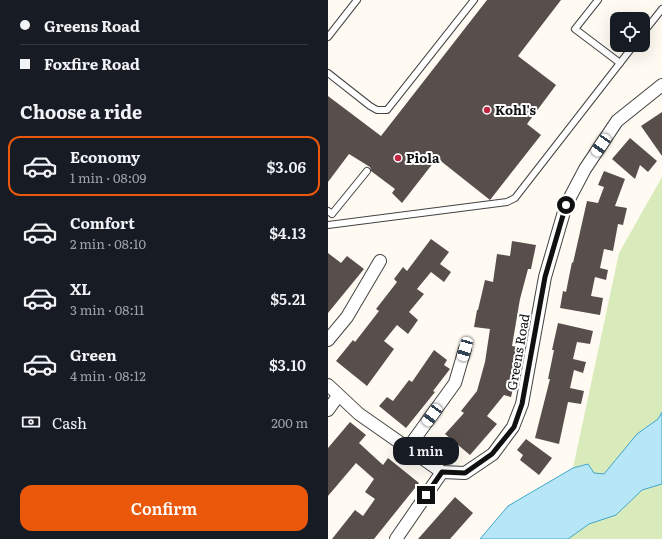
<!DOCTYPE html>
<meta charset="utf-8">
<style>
:root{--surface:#171b24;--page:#20242c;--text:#f1f3f6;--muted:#9ea1a6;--line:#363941;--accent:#ea580c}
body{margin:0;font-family:Literata,serif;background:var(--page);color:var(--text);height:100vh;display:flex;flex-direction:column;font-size:15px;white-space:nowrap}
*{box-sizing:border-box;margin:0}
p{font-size:13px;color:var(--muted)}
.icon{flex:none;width:22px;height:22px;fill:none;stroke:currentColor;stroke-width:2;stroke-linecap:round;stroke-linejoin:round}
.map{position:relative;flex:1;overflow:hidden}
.drawer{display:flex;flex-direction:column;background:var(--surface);width:328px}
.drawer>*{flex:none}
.guide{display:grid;align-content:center;height:88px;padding:0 20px;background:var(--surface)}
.tools{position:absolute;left:282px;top:12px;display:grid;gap:8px}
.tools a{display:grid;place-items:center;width:40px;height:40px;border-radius:8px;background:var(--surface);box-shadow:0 4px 16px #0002;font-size:20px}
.end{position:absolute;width:18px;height:18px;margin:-9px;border:5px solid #101010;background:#fff;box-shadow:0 0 0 2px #fff}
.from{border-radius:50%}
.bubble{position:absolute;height:28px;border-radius:12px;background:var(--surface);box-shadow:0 4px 16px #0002;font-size:13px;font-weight:600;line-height:28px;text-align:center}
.car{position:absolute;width:12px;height:24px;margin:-12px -6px;border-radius:5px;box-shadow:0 0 3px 1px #0007;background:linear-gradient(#fff 24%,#345 0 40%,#fff 0 76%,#345 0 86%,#fff 0)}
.guide b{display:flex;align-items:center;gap:14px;height:38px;font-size:15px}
.guide b+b{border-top:1px solid var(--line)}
.guide i{width:10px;height:10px;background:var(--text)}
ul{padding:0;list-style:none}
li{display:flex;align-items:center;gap:12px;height:60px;margin:0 8px 6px;padding:0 12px;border:2px solid transparent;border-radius:12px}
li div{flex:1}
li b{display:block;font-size:15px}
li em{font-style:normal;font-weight:600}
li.current{border-color:var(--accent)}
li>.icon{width:36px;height:36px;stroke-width:1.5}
h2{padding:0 20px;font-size:18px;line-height:48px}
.pay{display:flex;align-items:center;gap:10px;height:44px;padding:0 20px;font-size:15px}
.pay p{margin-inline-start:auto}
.button{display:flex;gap:8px;margin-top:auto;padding:8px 20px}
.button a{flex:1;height:46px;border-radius:12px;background:var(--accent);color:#fff;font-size:16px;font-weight:600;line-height:46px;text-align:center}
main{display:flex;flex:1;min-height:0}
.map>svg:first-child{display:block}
.green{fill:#d9eabb}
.water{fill:#b7e7f6;stroke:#3ea6ce}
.building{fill:#584f4c}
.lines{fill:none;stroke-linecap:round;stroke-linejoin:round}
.service-casing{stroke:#434343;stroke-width:8}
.minor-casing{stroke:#434343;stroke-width:14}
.service{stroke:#fff;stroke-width:6}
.minor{stroke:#fff;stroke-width:12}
.route{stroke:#101010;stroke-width:5}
.poi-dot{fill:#c12741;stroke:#fff;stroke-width:1.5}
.labels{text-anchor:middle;stroke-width:4;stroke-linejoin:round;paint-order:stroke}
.poi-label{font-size:13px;font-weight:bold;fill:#101010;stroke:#fff;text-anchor:start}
.street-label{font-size:13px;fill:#101010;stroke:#fff}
</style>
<main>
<section class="drawer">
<div class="guide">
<b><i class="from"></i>Greens Road</b>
<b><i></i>Foxfire Road</b>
</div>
<h2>Choose a ride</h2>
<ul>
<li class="current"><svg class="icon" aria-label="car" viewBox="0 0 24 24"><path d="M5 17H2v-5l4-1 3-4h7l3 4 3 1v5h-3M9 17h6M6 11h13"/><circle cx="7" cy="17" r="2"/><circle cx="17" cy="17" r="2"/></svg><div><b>Economy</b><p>1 min · 08:09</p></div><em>$3.06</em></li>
<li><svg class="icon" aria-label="car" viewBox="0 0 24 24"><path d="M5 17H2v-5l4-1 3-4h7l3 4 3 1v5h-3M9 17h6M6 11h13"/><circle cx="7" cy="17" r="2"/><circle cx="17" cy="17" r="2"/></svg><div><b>Comfort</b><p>2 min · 08:10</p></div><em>$4.13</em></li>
<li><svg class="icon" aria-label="car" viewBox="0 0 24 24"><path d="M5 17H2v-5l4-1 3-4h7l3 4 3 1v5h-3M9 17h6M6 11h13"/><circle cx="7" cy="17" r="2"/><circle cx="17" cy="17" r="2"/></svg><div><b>XL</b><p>3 min · 08:11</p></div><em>$5.21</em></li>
<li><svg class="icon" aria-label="car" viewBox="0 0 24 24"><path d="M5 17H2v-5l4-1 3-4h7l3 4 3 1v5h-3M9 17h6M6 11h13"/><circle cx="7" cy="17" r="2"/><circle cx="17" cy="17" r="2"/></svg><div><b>Green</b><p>4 min · 08:12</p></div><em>$3.10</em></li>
</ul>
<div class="pay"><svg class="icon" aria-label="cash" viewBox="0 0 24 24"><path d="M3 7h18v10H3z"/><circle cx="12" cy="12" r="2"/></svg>Cash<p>200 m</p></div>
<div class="button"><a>Confirm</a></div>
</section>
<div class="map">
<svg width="334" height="539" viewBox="0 0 334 539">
<rect width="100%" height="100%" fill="#fffbf2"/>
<polygon class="green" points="334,177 334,539 152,539 180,506 245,468 291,253"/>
<polygon class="water" points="334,412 334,484 314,490 288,515 261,524 240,539 152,539 180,506 245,468 260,464 266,473 276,474 309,434 330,419"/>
<g class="building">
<polygon points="159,0 233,0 190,56 228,85 199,124 213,135 162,200 109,158 74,203 64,193 67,189 43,171 42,167 21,154 0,182 0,96 53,136"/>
<polygon points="334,112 334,156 313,126"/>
<polygon points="302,138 329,161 320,172 312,165 307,179 284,159"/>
<polygon points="276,171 297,179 287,206 299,208 295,225 290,224 285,251 276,249 272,268 280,270 278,280 267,277 263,296 275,298 272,315 232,308 235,291 238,292 244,262 245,263 259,201 270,203 276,187 270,185"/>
<polygon points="103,239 121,252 112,264 123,272 116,282 103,272 89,289 96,294 81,312 90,320 80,334 69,325 56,341 66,349 39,386 8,361 25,340 27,342 51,311 48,309 69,282 66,279 75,267 79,271"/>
<polygon points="184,241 208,245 203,269 200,269 192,299 184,346 196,348 192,369 190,368 183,397 176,395 159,416 169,424 142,455 117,434 136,413 133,411 149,391 157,362 162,329 146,327 149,310 150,310 157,280 165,282 169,254 182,256"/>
<polygon points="0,253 13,263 19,256 36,269 0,313"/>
<polygon points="230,323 265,331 262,344 249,342 245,359 258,362 255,373 246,370 242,388 256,391 253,404 240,402 231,444 207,438 222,379 220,379 226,350 224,350"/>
<polygon points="106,350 119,360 116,365 122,369 105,391 107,392 78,428 51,406 59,397 65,401 81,380 84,382"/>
<polygon points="22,422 38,435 31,443 55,465 60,458 91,483 46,539 4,539 27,510 35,516 47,499 37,492 46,479 28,463 0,496 0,448"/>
<polygon points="198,439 224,458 211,475 192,460 195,455 189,450"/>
<polygon points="127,497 145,513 122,539 90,539"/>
</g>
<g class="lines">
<g class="service-casing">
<g id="service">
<polyline points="270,0 247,29 292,63"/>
<polyline points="315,33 334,9"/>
<polyline points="0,37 29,0"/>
<polyline points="0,73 42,106 49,110 59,110 146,0"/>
<polyline points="0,211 4,214 39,171"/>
<polyline points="0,225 179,202 187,198 306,45"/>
</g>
</g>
<g class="minor-casing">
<g id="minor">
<polyline points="0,340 19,317 52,261"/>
<polyline points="0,385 31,414 114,472 137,473 165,454 185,427 194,404 217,277 238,205 257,169 289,121 334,85"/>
<polyline points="0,410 10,396"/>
<polyline points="80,448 127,383 137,349"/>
<polyline points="68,539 114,472"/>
</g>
</g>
<use href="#service" class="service"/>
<use href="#minor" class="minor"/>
</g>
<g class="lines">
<polyline class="route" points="98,495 114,472 137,473 164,454 186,427 194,404 217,277 238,205"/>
</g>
<g class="poi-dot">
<circle cx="159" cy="110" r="4"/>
<circle cx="70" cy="158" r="4"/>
</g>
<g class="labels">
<g class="poi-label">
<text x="167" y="115">Kohl's</text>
<text x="78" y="163">Piola</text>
</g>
<g class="street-label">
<text transform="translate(190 352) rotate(-80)" y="5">Greens Road</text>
</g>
</g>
</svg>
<div class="tools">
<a><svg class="icon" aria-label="locate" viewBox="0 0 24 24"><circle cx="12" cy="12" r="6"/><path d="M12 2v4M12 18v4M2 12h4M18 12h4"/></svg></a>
</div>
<i class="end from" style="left:238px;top:205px"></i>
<i class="end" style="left:98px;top:495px"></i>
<div class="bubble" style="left:65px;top:437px;width:66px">1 min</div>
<i class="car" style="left:273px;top:145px;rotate:214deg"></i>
<i class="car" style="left:137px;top:349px;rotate:196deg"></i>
<i class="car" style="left:104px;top:415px;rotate:216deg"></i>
</div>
</main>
